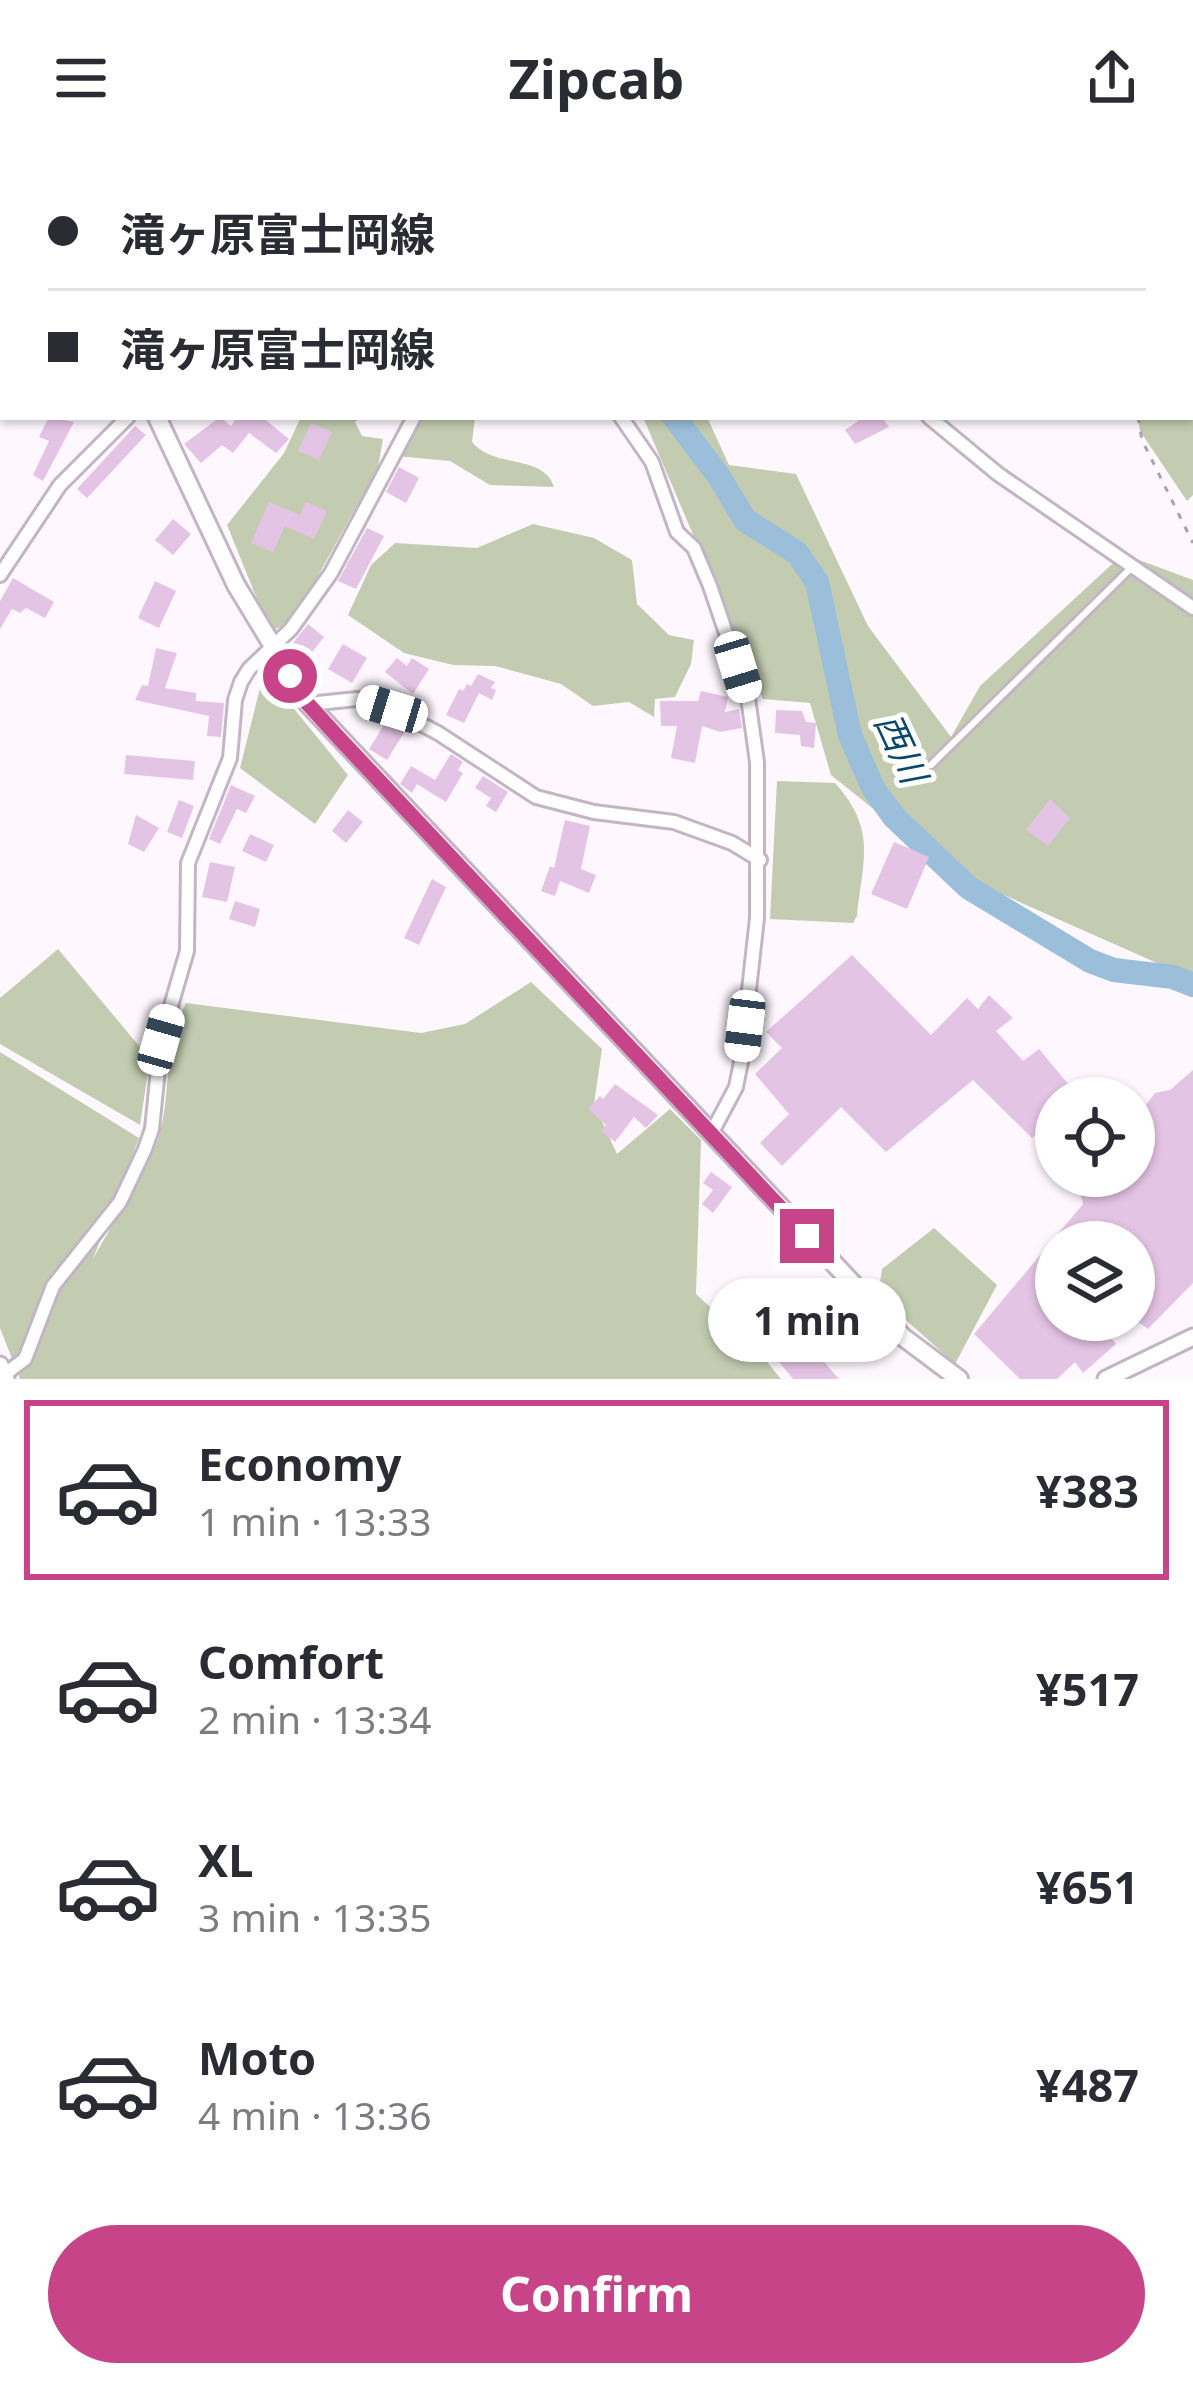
<!DOCTYPE html>
<meta charset="utf-8">
<style>
:root{--surface:#fff;--page:#f7f7f7;--text:#2b2b33;--muted:#7c7c81;--line:#e1e1e2;--accent:#c74489}
body{margin:0;font-family:"Noto Sans","Noto Sans JP",sans-serif;background:var(--page);color:var(--text);height:100vh;display:flex;flex-direction:column;font-size:45px;white-space:nowrap}
*{box-sizing:border-box;margin:0}
p{font-size:39px;color:var(--muted)}
.icon{flex:none;width:66px;height:66px;fill:none;stroke:currentColor;stroke-width:2;stroke-linecap:round;stroke-linejoin:round}
.map{position:relative;height:1223px;overflow:hidden}
.details{display:flex;flex-direction:column;background:var(--surface);flex:1}
.details>*{flex:none}
.top-card{position:absolute;left:0px;top:0px;width:1194px;height:264px;box-shadow:0 3px 9px #0004;display:grid;align-content:center;height:264px;padding:0 48px;background:var(--surface)}
.buttons{position:absolute;left:1035px;top:921px;display:grid;gap:24px}
.buttons a{display:grid;place-items:center;width:120px;height:120px;border-radius:50%;background:var(--surface);box-shadow:0 3px 9px #0004;font-size:60px}
.end{position:absolute;width:54px;height:54px;margin:-27px;border:15px solid #c74489;background:#fff;box-shadow:0 0 0 6px #fff}
.from{border-radius:50%}
.bubble{position:absolute;height:84px;border-radius:42px;background:var(--surface);box-shadow:0 3px 9px #0004;font-size:39px;font-weight:700;line-height:84px;text-align:center}
.car{position:absolute;width:36px;height:72px;margin:-36px -18px;border-radius:15px;box-shadow:0 0 9px 3px #0007;background:linear-gradient(#fff 24%,#345 0 40%,#fff 0 76%,#345 0 86%,#fff 0)}
.top-card b{display:flex;align-items:center;gap:42px;height:114px;font-size:45px}
.top-card b+b{border-top:3px solid var(--line)}
.top-card i{width:30px;height:30px;background:var(--text)}
ul{padding:21px 0 0;list-style:none}
li{display:flex;align-items:center;gap:36px;height:180px;margin:0 24px 18px;padding:0 24px;border:6px solid transparent;border-radius:0px}
li div{flex:1}
li b{display:block;font-size:45px}
li em{font-style:normal;font-weight:700}
li.selected{border-color:var(--accent)}
li>.icon{width:108px;height:108px;stroke-width:1.5}
.primary-button{display:flex;gap:24px;margin-top:auto;padding:24px 48px}
.primary-button a{flex:1;height:138px;border-radius:72px;background:var(--accent);color:#fff;font-size:48px;font-weight:700;line-height:138px;text-align:center}
header{display:flex;justify-content:space-between;align-items:center;height:156px;padding:0 48px;background:var(--surface);font-size:54px;font-weight:700}
.map>svg:first-child{display:block}
.green{fill:#c3ccb1}
.lines{fill:none;stroke-linecap:round;stroke-linejoin:round}
.river{stroke:#9bbeda;stroke-width:24}
.building{fill:#e4c4e4}
.service-casing{stroke:#c4b5c4;stroke-width:12}
.minor-casing{stroke:#c4b5c4;stroke-width:18}
.tertiary-casing{stroke:#c4b5c4;stroke-width:21}
.secondary-casing{stroke:#c4b5c4;stroke-width:22}
.path{stroke:#a9a4a9;stroke-width:3;stroke-dasharray:6 9;stroke-linecap:butt}
.service{stroke:#fff;stroke-width:6}
.minor{stroke:#fff;stroke-width:12}
.tertiary{stroke:#fff;stroke-width:15}
.secondary{stroke:#fff;stroke-width:16}
.route{stroke:#c74489;stroke-width:15}
.labels{text-anchor:middle;stroke-width:10;stroke-linejoin:round;paint-order:stroke}
.water-label{font-size:36px;font-style:italic;fill:#0b476c;stroke:#fff}
</style>
<header><svg class="icon" aria-label="menu" viewBox="0 0 24 24"><path d="M4 6h16M4 12h16M4 18h16"/></svg>Zipcab<svg class="icon" aria-label="share" viewBox="0 0 24 24"><path d="M12 15V3M7 8l5-5 5 5M5 13v7h14v-7"/></svg></header>
<div class="map">
<svg width="1193" height="1223" viewBox="0 0 1193 1223">
<rect width="100%" height="100%" fill="#fef8fe"/>
<g class="green">
<polygon points="912,0 1193,0 1193,339 1187,345 1140,275 1138,261 1191,261 1191,3"/>
<polygon points="301,261 361,261 355,266 362,280 383,283 378,311 307,440 288,468 270,475 227,369 284,297"/>
<path d="M421,261H475L472,286C494,313 544,298 554,331L490,329L450,305L397,300Z"/>
<polygon points="643,261 707,261 729,309 796,318 868,470 951,581 980,530 1123,398 1193,424 1193,823 952,716 831,619 810,547 763,543"/>
<polygon points="533,368 594,382 632,404 637,448 669,479 694,484 691,508 675,541 655,543 654,561 629,546 593,550 561,528 495,510 453,509 404,497 348,459 371,409 395,387 477,392"/>
<polygon points="264,516 348,619 315,668 240,612"/>
<path d="M777,625L835,627C877,674 863,703 857,760L853,767L770,763Z"/>
<polygon points="58,793 150,903 140,969 0,888 0,842"/>
<path d="M531,826L602,893L594,948L617,998L670,953L701,984L696,1138L758,1195L781,1223H20L0,1172V896L139,982L93,1103C109,1073 153,1006 160,977C172,928 162,897 186,847L421,877L465,868Z"/>
<polygon points="934,1072 997,1129 955,1208 878,1139 882,1113"/>
</g>
<g class="lines">
<g class="river">
<polyline points="599,0 599,3"/>
<polyline points="674,261 718,319 745,364 797,397 817,426 850,579 873,632 894,661 969,732 1090,805 1114,814 1173,821 1193,829"/>
</g>
</g>
<g class="building">
<polygon points="49,261 74,266 43,325 33,319 49,285 39,281"/>
<polygon points="220,261 231,270 237,261 262,261 289,283 276,297 249,277 233,297 222,289 201,307 184,288"/>
<polygon points="864,261 882,261 889,271 855,288 845,274"/>
<polygon points="311,267 332,276 319,304 298,295"/>
<polygon points="135,270 146,279 87,342 77,333"/>
<polygon points="399,311 419,322 406,347 386,336"/>
<polygon points="269,346 300,359 306,346 327,355 314,383 285,370 273,396 251,387"/>
<polygon points="173,363 191,378 173,399 155,384"/>
<polygon points="367,372 384,380 356,433 338,425"/>
<polygon points="13,422 54,446 45,462 26,452 20,457 12,453 0,473 0,445"/>
<polygon points="155,425 176,435 159,472 138,462"/>
<polygon points="308,468 324,481 309,500 293,487"/>
<polygon points="343,488 367,502 352,527 328,513"/>
<polygon points="156,492 177,497 165,532 196,537 196,545 224,547 221,581 207,580 209,560 135,544 142,529 148,530"/>
<polygon points="397,502 407,510 412,502 429,513 413,538 385,516"/>
<polygon points="478,518 495,526 491,532 496,534 492,544 479,537 464,567 446,559 459,533 463,535 467,528 471,530"/>
<polygon points="701,535 728,541 725,556 739,553 742,572 720,576 702,570 695,607 671,602 677,570 661,570 660,545 698,545"/>
<polygon points="776,554 802,555 806,566 816,567 814,592 801,590 800,579 775,577"/>
<polygon points="387,564 405,575 387,604 369,593"/>
<polygon points="451,598 463,606 458,614 463,617 446,646 417,628 412,637 400,628 411,610 435,624"/>
<polygon points="126,599 195,605 193,624 124,618"/>
<polygon points="483,620 508,636 496,656 486,650 491,642 475,632"/>
<polygon points="231,629 255,640 246,657 237,653 220,688 209,683"/>
<polygon points="1050,643 1070,662 1048,690 1026,674"/>
<polygon points="179,644 194,650 182,682 167,676"/>
<polygon points="348,654 363,666 346,687 332,675"/>
<polygon points="136,659 159,672 144,696 128,688"/>
<polygon points="565,664 590,670 581,713 596,719 589,737 560,725 555,740 541,735 550,710 554,712"/>
<polygon points="250,678 274,689 266,706 242,695"/>
<polygon points="894,686 929,701 907,753 871,738"/>
<polygon points="210,706 235,711 227,746 202,741"/>
<polygon points="432,723 446,731 419,789 404,782"/>
<polygon points="235,745 260,753 255,771 229,763"/>
<polygon points="852,799 931,879 967,842 978,853 989,839 1013,862 996,875 1023,905 1039,893 1080,942 1056,942 1056,963 1032,982 973,924 886,996 841,951 782,1010 760,987 789,958 755,918 782,892 766,876"/>
<polygon points="1193,914 1193,1127 1148,1173 1134,1163 1134,1086 1056,1086 1056,1164 1119,1164 1107,1177 1116,1188 1083,1217 1075,1206 1057,1223 1020,1223 974,1178 1083,1048 1079,1032 1089,1020 1134,1020 1134,964 1155,937 1170,934"/>
<polygon points="615,928 658,959 646,972 634,961 615,986 601,975 606,969 588,953 600,940 603,943"/>
<polygon points="711,1016 732,1031 713,1057 702,1048 713,1034 703,1027"/>
<polygon points="787,1163 839,1223 793,1223 760,1182"/>
<polygon points="865,1163 876,1178 848,1199 837,1184"/>
</g>
<g class="lines">
<g class="service-casing">
<polyline id="service" points="931,609 1132,411"/>
</g>
<g class="minor-casing">
<g id="minor">
<polyline points="298,0 300,3"/>
<polyline points="788,0 790,3"/>
<polyline points="458,3 461,0"/>
<polyline points="621,261 652,306 677,376 694,392 710,430 748,542 757,606 757,762 741,906 736,931 711,978"/>
<polyline points="929,261 998,318 1193,452"/>
<polyline points="0,419 60,329 128,261"/>
<polyline points="308,548 357,543 392,553 438,577 536,641 594,656 674,666 732,687 760,704"/>
<polyline points="5,1218 25,1203 53,1130 120,1046 145,993 152,973 161,884 187,795 188,707 230,602 235,544 241,526 249,513 291,473 331,417 414,261"/>
</g>
</g>
<g class="tertiary-casing">
<g id="tertiary">
<polyline points="0,1209 6,1223"/>
<polyline points="1106,1223 1193,1181"/>
</g>
</g>
<g class="secondary-casing">
<g id="secondary">
<polyline points="38,0 40,3"/>
<polyline points="20,3 21,0"/>
<polyline points="0,62 3,53"/>
<polyline points="157,261 236,429 308,548 903,1181 959,1223"/>
</g>
</g>
<g class="path">
<polyline points="1084,3 1084,0"/>
<polyline points="1138,261 1142,284 1193,387"/>
</g>
<use href="#service" class="service"/>
<use href="#minor" class="minor"/>
<use href="#tertiary" class="tertiary"/>
<use href="#secondary" class="secondary"/>
</g>
<g class="lines">
<polyline class="route" points="290,520 308,548 339,582 807,1080"/>
</g>
<g class="labels">
<g class="water-label">
<text transform="translate(901 592) rotate(65)" y="13">西川</text>
</g>
</g>
</svg>
<div class="buttons">
<a><svg class="icon" aria-label="locate" viewBox="0 0 24 24"><circle cx="12" cy="12" r="6"/><path d="M12 2v4M12 18v4M2 12h4M18 12h4"/></svg></a>
<a><svg class="icon" aria-label="layers" viewBox="0 0 24 24"><path d="M12 4l9 5-9 5-9-5zM3 14l9 5 9-5"/></svg></a>
</div>
<i class="end from" style="left:290px;top:520px"></i>
<i class="end" style="left:807px;top:1080px"></i>
<div class="bubble" style="left:708px;top:1122px;width:198px">1 min</div>
<i class="car" style="left:738px;top:511px;rotate:163deg"></i>
<i class="car" style="left:392px;top:553px;rotate:287deg"></i>
<i class="car" style="left:745px;top:870px;rotate:187deg"></i>
<i class="car" style="left:161px;top:884px;rotate:16deg"></i>
<div class="top-card">
<b><i class="from"></i>滝ヶ原富士岡線</b>
<b><i></i>滝ヶ原富士岡線</b>
</div>
</div>
<section class="details">
<ul>
<li class="selected"><svg class="icon" aria-label="car" viewBox="0 0 24 24"><path d="M5 17H2v-5l4-1 3-4h7l3 4 3 1v5h-3M9 17h6M6 11h13"/><circle cx="7" cy="17" r="2"/><circle cx="17" cy="17" r="2"/></svg><div><b>Economy</b><p>1 min · 13:33</p></div><em>¥383</em></li>
<li><svg class="icon" aria-label="car" viewBox="0 0 24 24"><path d="M5 17H2v-5l4-1 3-4h7l3 4 3 1v5h-3M9 17h6M6 11h13"/><circle cx="7" cy="17" r="2"/><circle cx="17" cy="17" r="2"/></svg><div><b>Comfort</b><p>2 min · 13:34</p></div><em>¥517</em></li>
<li><svg class="icon" aria-label="car" viewBox="0 0 24 24"><path d="M5 17H2v-5l4-1 3-4h7l3 4 3 1v5h-3M9 17h6M6 11h13"/><circle cx="7" cy="17" r="2"/><circle cx="17" cy="17" r="2"/></svg><div><b>XL</b><p>3 min · 13:35</p></div><em>¥651</em></li>
<li><svg class="icon" aria-label="car" viewBox="0 0 24 24"><path d="M5 17H2v-5l4-1 3-4h7l3 4 3 1v5h-3M9 17h6M6 11h13"/><circle cx="7" cy="17" r="2"/><circle cx="17" cy="17" r="2"/></svg><div><b>Moto</b><p>4 min · 13:36</p></div><em>¥487</em></li>
</ul>
<div class="primary-button"><a>Confirm</a></div>
</section>
